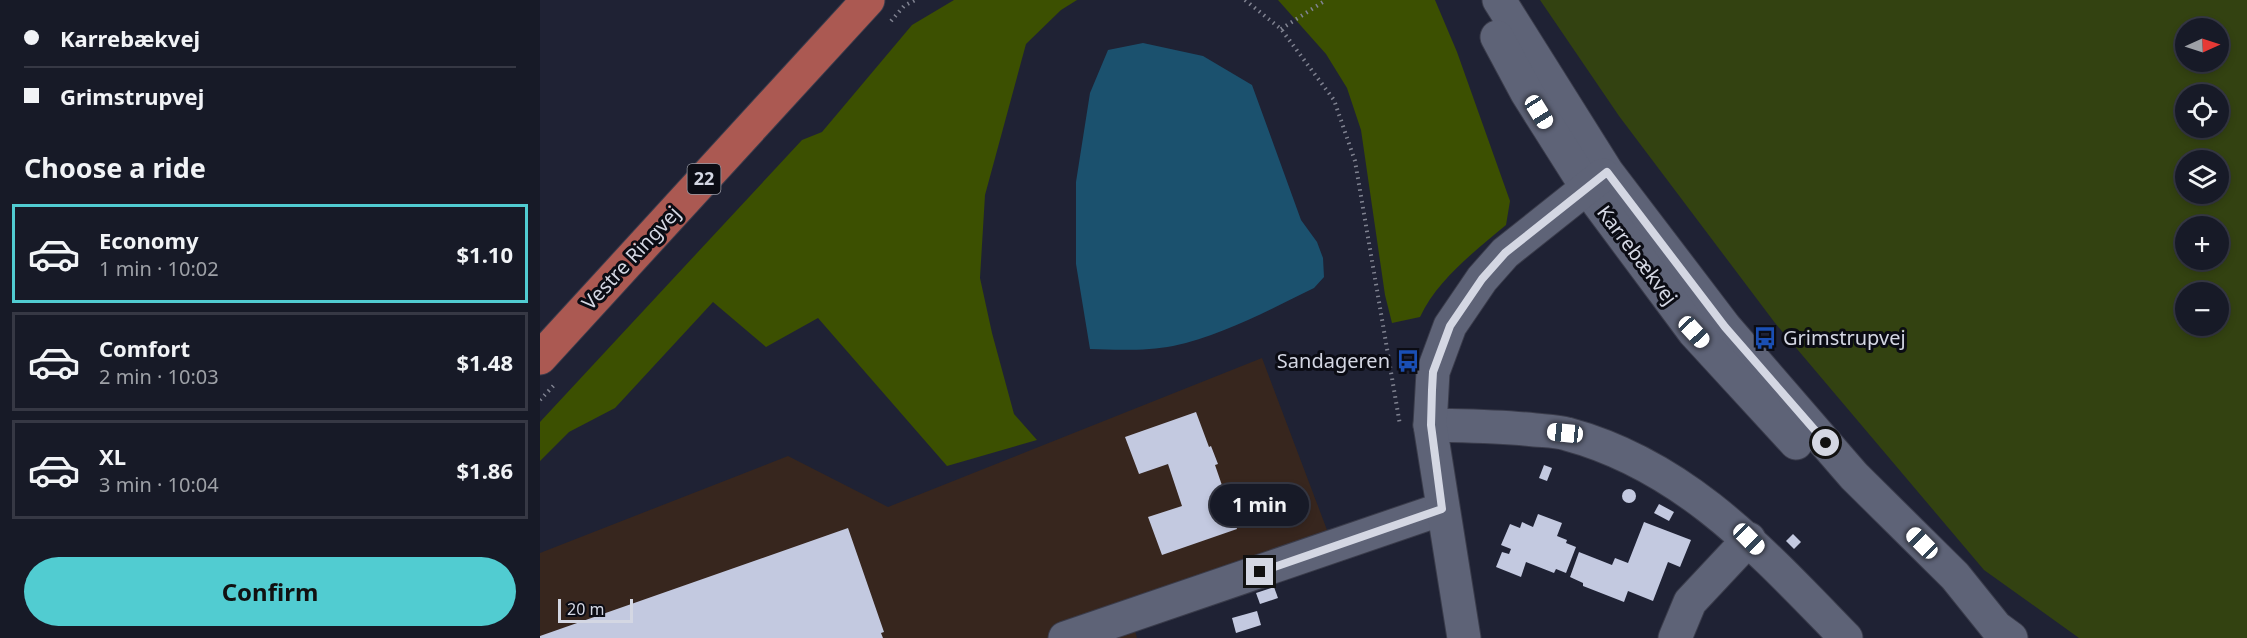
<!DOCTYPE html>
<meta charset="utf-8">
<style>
:root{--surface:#171a27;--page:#242733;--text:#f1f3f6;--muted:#9ea1a7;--line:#363844;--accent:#51ccd1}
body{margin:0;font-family:"Noto Sans",sans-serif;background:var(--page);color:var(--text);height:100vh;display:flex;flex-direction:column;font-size:22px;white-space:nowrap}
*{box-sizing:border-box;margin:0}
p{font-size:20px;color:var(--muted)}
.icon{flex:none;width:33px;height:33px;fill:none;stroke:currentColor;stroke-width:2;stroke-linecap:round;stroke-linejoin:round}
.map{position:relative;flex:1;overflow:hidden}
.side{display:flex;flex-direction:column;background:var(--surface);width:540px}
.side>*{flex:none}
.banner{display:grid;align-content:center;height:132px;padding:0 24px;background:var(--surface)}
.needle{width:39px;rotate:87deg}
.tools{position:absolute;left:1635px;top:18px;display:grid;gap:12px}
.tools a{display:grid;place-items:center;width:54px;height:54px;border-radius:50%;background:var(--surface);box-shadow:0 3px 9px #0003,0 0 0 2px var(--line);font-size:30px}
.scale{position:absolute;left:18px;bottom:15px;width:75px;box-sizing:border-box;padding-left:6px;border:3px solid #d4d7e3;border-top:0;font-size:16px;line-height:21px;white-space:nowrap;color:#d4d7e3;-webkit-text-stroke:4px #0b0c14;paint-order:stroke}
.end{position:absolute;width:27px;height:27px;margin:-14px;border:8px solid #d4d7e3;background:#111;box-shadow:0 0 0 3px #111}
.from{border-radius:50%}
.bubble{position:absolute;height:42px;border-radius:21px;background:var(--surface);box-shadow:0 3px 9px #0003,0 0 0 2px var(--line);font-size:20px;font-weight:700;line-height:42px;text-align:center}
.car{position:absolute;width:18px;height:36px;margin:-18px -9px;border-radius:8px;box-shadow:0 0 4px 2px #0007;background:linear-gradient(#fff 24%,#345 0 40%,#fff 0 76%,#345 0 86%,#fff 0)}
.banner b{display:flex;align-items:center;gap:21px;height:57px;font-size:22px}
.banner b+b{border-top:2px solid var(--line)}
.banner i{width:15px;height:15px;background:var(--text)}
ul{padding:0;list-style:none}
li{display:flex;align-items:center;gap:18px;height:99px;margin:0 12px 9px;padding:0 12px;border:3px solid var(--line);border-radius:0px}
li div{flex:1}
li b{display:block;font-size:22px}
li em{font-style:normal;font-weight:700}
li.selected{border-color:var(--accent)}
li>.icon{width:54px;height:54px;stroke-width:1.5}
h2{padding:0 24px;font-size:27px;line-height:72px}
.action{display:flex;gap:12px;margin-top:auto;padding:12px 24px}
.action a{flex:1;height:69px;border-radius:36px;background:var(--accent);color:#111;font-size:24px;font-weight:700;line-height:69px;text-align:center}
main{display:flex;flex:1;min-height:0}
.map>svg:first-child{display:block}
.industrial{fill:#37261e}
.green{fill:#334211;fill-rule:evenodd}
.forest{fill:#3c5001}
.water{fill:#1b516e}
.building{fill:#c3c9e0}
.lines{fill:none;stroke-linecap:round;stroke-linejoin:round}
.minor-casing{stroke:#3a3c4b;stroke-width:35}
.major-casing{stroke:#3a3c4b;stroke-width:35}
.path{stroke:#808391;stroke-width:4;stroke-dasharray:1.5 4.5;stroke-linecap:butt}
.minor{stroke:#5e6377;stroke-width:33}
.major{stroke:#ab5952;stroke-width:33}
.route{stroke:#d4d7e3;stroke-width:8}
.labels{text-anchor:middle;stroke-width:6;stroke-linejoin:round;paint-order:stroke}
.shield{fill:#0b0c14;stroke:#989aa5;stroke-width:1.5}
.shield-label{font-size:18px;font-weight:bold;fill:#d4d7e3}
.street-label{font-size:20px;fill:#d4d7e3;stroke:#0b0c14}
.poi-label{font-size:20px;fill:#d4d7e3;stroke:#0b0c14;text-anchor:start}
</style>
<main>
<section class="side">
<div class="banner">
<b><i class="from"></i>Karrebækvej</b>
<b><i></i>Grimstrupvej</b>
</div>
<h2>Choose a ride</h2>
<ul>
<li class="selected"><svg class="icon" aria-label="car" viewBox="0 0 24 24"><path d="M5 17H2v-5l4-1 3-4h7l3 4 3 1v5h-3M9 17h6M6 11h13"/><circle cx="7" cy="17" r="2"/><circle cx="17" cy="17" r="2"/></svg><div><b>Economy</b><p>1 min · 10:02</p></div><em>$1.10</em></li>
<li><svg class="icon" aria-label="car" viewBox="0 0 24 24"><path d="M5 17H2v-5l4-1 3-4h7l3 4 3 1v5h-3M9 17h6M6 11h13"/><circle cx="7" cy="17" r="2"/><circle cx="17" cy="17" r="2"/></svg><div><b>Comfort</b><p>2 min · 10:03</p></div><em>$1.48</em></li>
<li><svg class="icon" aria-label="car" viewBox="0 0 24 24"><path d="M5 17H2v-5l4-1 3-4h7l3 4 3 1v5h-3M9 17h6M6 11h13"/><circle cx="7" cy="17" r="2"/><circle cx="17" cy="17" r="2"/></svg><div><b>XL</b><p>3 min · 10:04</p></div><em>$1.86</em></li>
</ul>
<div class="action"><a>Confirm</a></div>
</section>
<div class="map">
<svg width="1707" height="638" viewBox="0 0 1707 638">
<rect width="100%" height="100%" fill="#1f2234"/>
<polygon class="industrial" points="722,358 798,559 595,631 597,638 0,638 0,553 248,456 348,507"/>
<path class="green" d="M1000,0H1707V638H1539L1444,570L1235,323L1079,116ZM1646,28H1678V62H1646ZM1646,94H1678V128H1646ZM1646,160H1678V194H1646ZM1646,226H1678V260H1646ZM1646,292H1678V326H1646Z"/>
<g class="forest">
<polygon points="414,0 537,0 521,10 486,44 445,195 440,278 452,333 474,414 497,440 407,466 278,318 226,347 173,302 75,408 29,432 0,461 0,422 262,140 282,132 372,25"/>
<path d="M738,0H895L917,52L970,201L966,225C934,252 898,279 880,317L852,323L845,295L821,130L807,88L786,54Z"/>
</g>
<path class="water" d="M603,43L663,56L712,85L761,220L777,242L783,258L784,277L774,288C729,310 683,335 633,346C608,351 576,350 550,349L536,264V182L550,93L568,50Z"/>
<g class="building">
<polygon points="656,412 669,447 671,446 678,464 675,465 697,529 622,555 608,517 642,506 628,464 599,474 585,437"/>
<polygon points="1004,465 1012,468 1007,481 999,478"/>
<circle cx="1089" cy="496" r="7"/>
<polygon points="1119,504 1134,512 1129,521 1114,513"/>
<polygon points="998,514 1022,523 1017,536 1027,540 1026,543 1036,547 1026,573 1016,569 1014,573 986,562 981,577 956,567 962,552 969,554 971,549 961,545 970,524 980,528 982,522 993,527"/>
<polygon points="1104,522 1151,540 1140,567 1128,562 1113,601 1088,591 1084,602 1043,586 1043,583 1030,577 1039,552 1072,565 1075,558 1088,563"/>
<polygon points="308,528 344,632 341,633 343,638 0,638 0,636"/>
<polygon points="1253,534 1261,542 1254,549 1246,541"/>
<polygon points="734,587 738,598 720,604 716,593"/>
<polygon points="717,611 721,625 696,633 692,618"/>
</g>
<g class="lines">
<g class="minor-casing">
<g id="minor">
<polyline points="959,0 1067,172 1185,327 1314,476 1415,576 1456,627 1471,638"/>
<polyline points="957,37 987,93 1047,188 1154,332 1256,443"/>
<path d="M890,425C925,426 960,426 995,430C1005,431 1017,431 1027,434C1146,466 1223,553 1306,638"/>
<polyline points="525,638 902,509"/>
<polyline points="924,638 890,425 893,372 910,326 942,279 965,253 1063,175"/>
<polyline points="1135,638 1150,602 1209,539"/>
</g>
</g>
<g class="major-casing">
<polyline id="major" points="0,358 328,0"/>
</g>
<g class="path">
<polyline points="705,0 741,29 794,100 815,161 860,425"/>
<polyline points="351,21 364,6 375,0"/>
<polyline points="741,29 786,0"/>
<polyline points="0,400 16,383"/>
</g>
<use href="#minor" class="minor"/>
<use href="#major" class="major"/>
</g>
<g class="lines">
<polyline class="route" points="720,572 902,509 891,425 892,390 893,372 910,326 942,279 965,253 1067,172 1185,327 1286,443"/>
</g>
<defs>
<g id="bus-bare" transform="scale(1.8)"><path d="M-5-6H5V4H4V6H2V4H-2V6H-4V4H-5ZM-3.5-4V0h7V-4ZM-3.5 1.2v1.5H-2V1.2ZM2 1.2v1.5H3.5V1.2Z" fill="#1a4fb4" stroke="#0b0c14" stroke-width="2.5" paint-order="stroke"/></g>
</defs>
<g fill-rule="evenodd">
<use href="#bus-bare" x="1225" y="338"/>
<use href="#bus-bare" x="868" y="361"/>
</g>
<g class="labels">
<rect class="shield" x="147.5" y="164" width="33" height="30" rx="4.5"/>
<g class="shield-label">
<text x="164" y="185">22</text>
</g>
<g class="street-label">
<text transform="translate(1097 255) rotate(53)" y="7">Karrebækvej</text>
<text transform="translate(91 258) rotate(-47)" y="7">Vestre Ringvej</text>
</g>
<g class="poi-label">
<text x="1243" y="345">Grimstrupvej</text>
<text x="850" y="368" text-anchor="end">Sandageren</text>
</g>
</g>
</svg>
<div class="tools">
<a><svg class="needle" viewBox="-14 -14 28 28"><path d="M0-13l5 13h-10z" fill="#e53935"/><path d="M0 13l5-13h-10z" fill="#9ea1a7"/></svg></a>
<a><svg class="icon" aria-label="locate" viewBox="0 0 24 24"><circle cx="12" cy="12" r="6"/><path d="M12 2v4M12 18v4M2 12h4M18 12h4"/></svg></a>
<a><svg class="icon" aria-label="layers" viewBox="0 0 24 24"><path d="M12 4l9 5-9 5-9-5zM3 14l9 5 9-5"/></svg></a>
<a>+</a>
<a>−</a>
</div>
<div class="scale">20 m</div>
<i class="end from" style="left:1286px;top:443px"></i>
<i class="end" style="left:720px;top:572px"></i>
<div class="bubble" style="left:670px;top:484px;width:99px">1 min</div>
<i class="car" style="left:999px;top:112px;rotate:148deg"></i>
<i class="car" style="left:1154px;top:332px;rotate:137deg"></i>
<i class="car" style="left:1025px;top:433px;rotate:276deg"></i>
<i class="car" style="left:1209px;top:539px;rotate:135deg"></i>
<i class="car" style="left:1382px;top:543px;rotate:315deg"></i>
</div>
</main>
